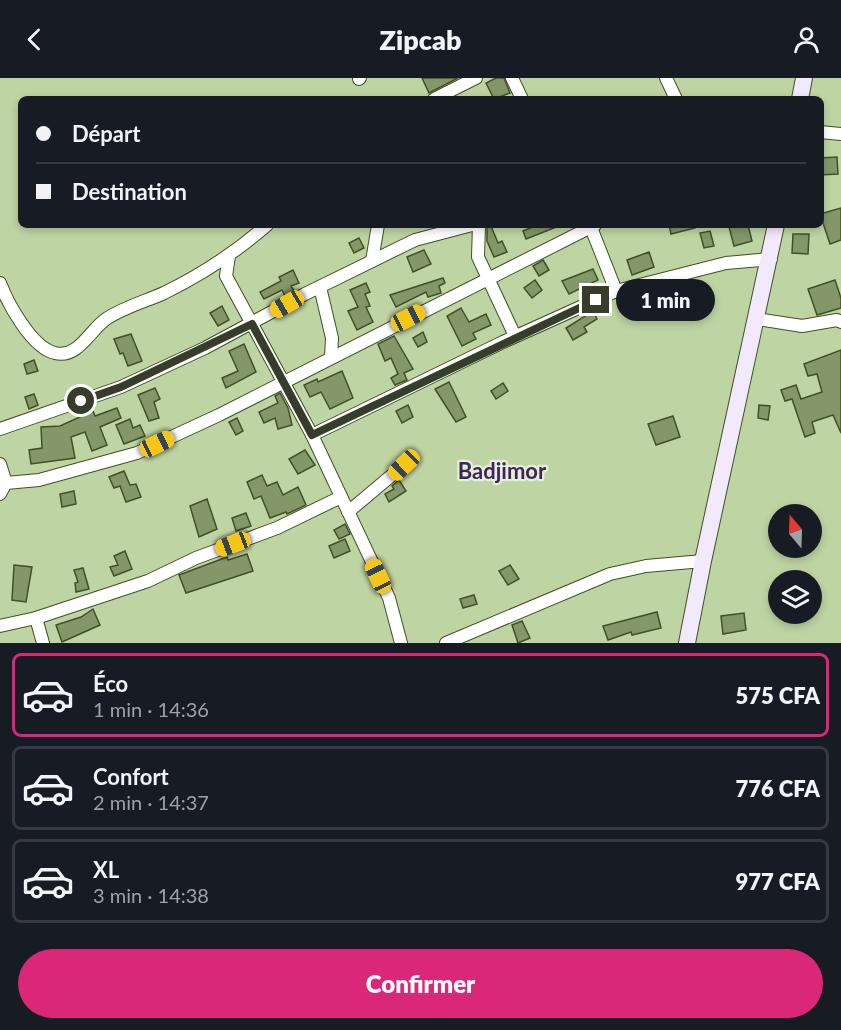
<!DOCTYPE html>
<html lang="fr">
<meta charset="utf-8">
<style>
:root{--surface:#171b24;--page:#20242c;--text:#f1f3f6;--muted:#9ea1a6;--line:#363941;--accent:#db2777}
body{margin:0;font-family:Lato,sans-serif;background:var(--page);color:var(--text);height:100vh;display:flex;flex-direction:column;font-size:22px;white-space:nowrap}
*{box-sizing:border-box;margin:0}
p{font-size:20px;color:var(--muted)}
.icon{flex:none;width:33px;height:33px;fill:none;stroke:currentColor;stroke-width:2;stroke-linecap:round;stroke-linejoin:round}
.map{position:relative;height:565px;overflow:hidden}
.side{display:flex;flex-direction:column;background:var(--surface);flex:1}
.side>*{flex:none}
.hud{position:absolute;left:18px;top:18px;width:806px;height:132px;border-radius:9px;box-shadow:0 3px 9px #0003;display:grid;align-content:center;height:132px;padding:0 18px;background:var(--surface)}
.needle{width:39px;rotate:341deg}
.buttons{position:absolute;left:768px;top:426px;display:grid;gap:12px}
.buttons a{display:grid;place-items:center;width:54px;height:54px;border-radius:50%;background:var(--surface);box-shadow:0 3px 9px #0003;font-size:30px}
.end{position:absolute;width:27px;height:27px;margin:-14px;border:8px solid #363e2b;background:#fff;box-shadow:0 0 0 3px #fff}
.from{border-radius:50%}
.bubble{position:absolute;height:42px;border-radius:21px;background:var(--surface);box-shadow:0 3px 9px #0003;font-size:20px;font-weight:800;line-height:42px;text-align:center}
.car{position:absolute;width:18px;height:36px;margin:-18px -9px;border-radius:8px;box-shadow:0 0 4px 2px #0007;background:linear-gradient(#f5c518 24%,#345 0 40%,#f5c518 0 76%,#345 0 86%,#f5c518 0)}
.hud b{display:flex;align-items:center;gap:21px;height:57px;font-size:22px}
.hud b+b{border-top:2px solid var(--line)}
.hud i{width:15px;height:15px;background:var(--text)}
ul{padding:10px 0 0;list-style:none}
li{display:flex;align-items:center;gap:18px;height:84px;margin:0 12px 9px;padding:0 6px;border:3px solid var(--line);border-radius:9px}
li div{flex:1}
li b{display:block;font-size:22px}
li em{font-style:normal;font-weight:800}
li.current{border-color:var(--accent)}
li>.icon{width:54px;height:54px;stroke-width:1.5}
.button{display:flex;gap:12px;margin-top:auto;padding:12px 18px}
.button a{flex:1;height:69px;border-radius:36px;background:var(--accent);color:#fff;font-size:24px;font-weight:800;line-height:69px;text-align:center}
header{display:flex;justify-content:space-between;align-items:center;height:78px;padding:0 18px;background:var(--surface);font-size:27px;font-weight:800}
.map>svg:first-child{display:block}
.building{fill:#849769;stroke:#415126;stroke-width:1.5}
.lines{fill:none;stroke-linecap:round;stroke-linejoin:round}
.minor-casing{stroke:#3f5025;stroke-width:14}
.secondary-casing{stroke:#3f5025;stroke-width:18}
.minor{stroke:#fff;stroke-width:12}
.secondary{stroke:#f3e9fd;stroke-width:16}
.route{stroke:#363e2b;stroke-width:8}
.labels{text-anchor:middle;stroke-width:4.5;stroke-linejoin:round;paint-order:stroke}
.quarter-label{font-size:22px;font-weight:bold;fill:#41235b;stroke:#e6f0d8}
</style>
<header><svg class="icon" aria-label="back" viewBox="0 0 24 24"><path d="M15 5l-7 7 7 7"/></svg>Zipcab<svg class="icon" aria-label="person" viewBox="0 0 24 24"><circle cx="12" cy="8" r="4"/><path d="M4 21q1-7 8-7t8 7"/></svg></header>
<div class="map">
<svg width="841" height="565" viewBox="0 0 841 565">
<rect width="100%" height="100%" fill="#bfd4a3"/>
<g class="building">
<polygon points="422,0 458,0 429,15"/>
<polygon points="496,0 504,0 510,15 494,21 486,5"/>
<polygon points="837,79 838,96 820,97 820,80"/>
<polygon points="841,130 841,162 830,166 820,136"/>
<polygon points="537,147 559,147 559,148 526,161 523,153"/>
<polygon points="669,147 695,147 695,150 671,156"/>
<polygon points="748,147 752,163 734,168 729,149"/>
<polygon points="491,148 498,165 502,163 507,174 494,179 487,163 487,149"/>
<polygon points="710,153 714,168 704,170 700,155"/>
<polygon points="793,156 809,156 808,176 792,175"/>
<polygon points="359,160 364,170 354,175 349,165"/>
<polygon points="424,172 431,186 413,194 407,179"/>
<polygon points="649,174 654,189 632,197 627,182"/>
<polygon points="543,182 549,192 539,198 533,188"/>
<polygon points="593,191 598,202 569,216 562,203"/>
<polygon points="293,192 299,205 291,208 294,213 285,218 282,212 264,221 260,214 281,203 279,199"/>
<polygon points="443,200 445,205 439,208 441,215 428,219 426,214 396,229 390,217"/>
<polygon points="535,202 542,212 532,220 524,210"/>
<polygon points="835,202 841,220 841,230 817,237 808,211"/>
<polygon points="366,205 370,214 365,216 370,228 366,229 373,244 357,252 348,233 358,229 350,212"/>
<polygon points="222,228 229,242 218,248 210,235"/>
<polygon points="461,230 469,244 486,236 491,247 473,255 476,261 462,268 447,238"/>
<polygon points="593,233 597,241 584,249 587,254 573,262 566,250"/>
<polygon points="423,254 427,264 418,269 413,260"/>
<polygon points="131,256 142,283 128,288 123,275 120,276 114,261"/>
<polygon points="394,258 413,291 404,295 407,302 395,307 391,300 398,296 391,280 385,283 378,266"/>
<polygon points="244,266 256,294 226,310 222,300 238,293 229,273"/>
<polygon points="841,272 841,355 833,337 812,344 815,355 805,359 792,321 785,323 781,312 796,307 801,321 822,314 817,296 808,298 804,286"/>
<polygon points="34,282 38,293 27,296 24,286"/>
<polygon points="342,293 353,320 330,331 321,314 310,319 304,307 317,301 318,304"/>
<polygon points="449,304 466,339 456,344 435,311"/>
<polygon points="503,305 508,313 496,321 491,313"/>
<polygon points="155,310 160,321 154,324 159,340 149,343 138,317"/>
<polygon points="280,315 288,330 292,347 278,351 275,340 264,345 259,334 278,325 275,318"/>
<polygon points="34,316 38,327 29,331 25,319"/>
<polygon points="408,327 413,339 402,345 396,333"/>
<polygon points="759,327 770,328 768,342 758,340"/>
<polygon points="117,330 121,340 100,349 107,367 92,373 85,354 71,359 75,380 31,386 29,372 42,370 41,349 60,348 93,333 95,338"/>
<polygon points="673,338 680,359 656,367 648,346"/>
<polygon points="237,340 243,353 236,357 229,344"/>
<polygon points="130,341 133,350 140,347 145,358 124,366 116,347"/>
<polygon points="305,372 315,387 298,396 289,381"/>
<polygon points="124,393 130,407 136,406 141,419 126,424 120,408 114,410 109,399"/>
<polygon points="262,397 267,408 277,404 283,417 298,409 306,427 287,436 286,434 270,440 261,418 254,421 247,404"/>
<polygon points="399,402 406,413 389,424 385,416 394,411 392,408"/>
<polygon points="74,413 76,426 62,429 60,416"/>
<polygon points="207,421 217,451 199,459 190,428"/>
<polygon points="246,435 251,448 236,453 232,440"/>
<polygon points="345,446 350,456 339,461 334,452"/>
<polygon points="345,461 350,473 334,480 329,468"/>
<polygon points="125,473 132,491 114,498 110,489 118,487 114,478"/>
<polygon points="247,476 253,493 186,515 179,497 227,479 228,482"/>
<polygon points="14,487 32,489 26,524 12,522"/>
<polygon points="510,487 519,501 508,507 499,493"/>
<polygon points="83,490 89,511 76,514 75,505 78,504 74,492"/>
<polygon points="474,517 477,526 463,530 460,521"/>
<polygon points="93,531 100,547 62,564 56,547 81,539"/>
<polygon points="657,534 661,550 632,557 631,554 608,562 603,548"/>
<polygon points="744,535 746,552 723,556 721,538"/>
<polygon points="522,543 530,560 518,565 512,547"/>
</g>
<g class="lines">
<g class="minor-casing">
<g id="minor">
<polyline points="512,0 522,21"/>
<polyline points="666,0 676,21"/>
<polyline points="359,1 360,0"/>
<polyline points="434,21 476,0"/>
<polyline points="820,54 841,56"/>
<polyline points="479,147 478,179 515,258"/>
<polyline points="590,147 616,213"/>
<polyline points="229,178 226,198 312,357 389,520 401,565"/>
<polyline points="372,183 378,147"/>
<path d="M0,205C8,226 32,270 55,275C78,281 90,252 106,241C124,229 144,224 164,215C201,197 236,174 267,147"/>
<polyline points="320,209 332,260 331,279"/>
<polyline points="757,241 802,248 837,242 841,244"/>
<polyline points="0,351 121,309 205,270 305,216 415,162 472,147"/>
<polyline points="312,357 503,264 616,213 726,185 771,181"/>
<polyline points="0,386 6,405"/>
<polyline points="0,416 6,405 39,402 137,375 219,337 595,147"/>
<polyline points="348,434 404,387"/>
<polyline points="36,540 43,565"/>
<polyline points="0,548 36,540 148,503 196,480 277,450 341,419"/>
<polyline points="446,565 610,496 646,488 703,483"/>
</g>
</g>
<g class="secondary-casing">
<g id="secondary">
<polyline points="800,21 804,0"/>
<polyline points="687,565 703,483 776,147"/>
</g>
</g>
<use href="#minor" class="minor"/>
<use href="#secondary" class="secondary"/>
</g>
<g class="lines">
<polyline class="route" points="81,323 121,309 252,246 312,357 596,222"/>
</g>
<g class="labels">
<g class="quarter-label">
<text x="502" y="401">Badjimor</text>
</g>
</g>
</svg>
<div class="buttons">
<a><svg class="needle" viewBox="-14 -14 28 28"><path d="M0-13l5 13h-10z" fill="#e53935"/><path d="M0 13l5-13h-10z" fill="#9ea1a6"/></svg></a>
<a><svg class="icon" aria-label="layers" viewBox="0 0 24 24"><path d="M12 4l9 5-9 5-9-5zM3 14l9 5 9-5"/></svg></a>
</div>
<i class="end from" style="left:81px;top:323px"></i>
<i class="end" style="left:596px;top:222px"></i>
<div class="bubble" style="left:616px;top:201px;width:99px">1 min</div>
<i class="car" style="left:287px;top:226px;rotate:240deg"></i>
<i class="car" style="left:408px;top:240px;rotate:63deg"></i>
<i class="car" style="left:157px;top:366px;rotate:65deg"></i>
<i class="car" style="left:404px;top:387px;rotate:226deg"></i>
<i class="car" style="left:233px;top:466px;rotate:249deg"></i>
<i class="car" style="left:378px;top:498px;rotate:335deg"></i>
<div class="hud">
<b><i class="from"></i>Départ</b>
<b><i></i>Destination</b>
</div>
</div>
<section class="side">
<ul>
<li class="current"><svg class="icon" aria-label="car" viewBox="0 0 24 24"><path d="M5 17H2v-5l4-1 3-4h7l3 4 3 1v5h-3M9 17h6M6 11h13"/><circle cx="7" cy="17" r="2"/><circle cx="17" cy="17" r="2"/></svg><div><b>Éco</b><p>1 min · 14:36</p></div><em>575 CFA</em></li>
<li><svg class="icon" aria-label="car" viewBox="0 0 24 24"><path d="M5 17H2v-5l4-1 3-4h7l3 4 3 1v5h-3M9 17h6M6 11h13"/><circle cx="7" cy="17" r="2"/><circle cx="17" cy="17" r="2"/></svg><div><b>Confort</b><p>2 min · 14:37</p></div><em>776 CFA</em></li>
<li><svg class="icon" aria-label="car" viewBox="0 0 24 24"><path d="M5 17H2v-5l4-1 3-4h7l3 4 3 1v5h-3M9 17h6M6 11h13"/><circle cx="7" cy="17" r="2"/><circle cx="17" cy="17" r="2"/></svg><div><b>XL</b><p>3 min · 14:38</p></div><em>977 CFA</em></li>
</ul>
<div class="button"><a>Confirmer</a></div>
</section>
